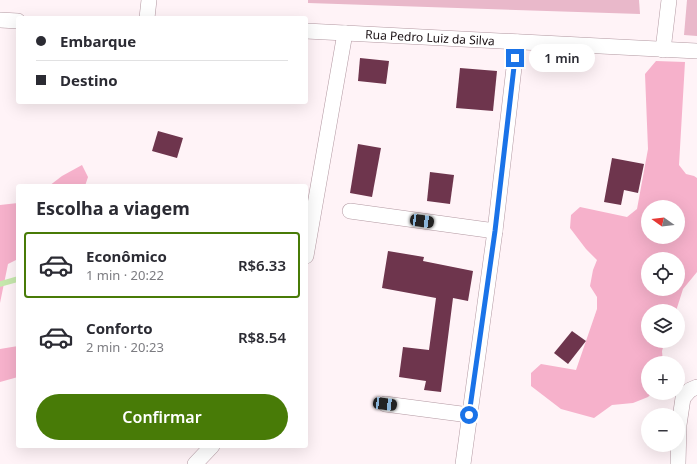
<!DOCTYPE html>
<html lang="pt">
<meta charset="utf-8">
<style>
:root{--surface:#fff;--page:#f7f7f7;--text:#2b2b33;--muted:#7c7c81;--line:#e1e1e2;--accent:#487b07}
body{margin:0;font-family:"Noto Sans",sans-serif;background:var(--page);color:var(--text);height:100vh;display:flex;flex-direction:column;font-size:15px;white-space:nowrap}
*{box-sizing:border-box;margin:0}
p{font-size:13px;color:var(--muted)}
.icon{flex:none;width:22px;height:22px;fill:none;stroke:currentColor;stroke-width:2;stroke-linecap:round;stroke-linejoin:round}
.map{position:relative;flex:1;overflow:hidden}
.details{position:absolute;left:16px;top:184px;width:292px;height:264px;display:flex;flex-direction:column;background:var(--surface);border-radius:4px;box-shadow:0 4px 16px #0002}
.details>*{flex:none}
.hud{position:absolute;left:16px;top:16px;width:292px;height:88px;border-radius:4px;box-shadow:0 4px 16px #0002;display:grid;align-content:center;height:88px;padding:0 20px;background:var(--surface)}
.needle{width:26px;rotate:284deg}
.fabs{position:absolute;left:641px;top:200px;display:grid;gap:8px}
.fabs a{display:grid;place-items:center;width:44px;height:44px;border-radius:50%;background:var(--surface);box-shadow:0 4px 16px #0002;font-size:20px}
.end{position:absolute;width:18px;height:18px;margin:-9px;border:5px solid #1a73e8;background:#fff;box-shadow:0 0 0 2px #fff}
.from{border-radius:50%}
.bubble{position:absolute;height:28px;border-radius:14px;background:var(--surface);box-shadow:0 4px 16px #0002;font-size:13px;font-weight:600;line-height:28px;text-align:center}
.car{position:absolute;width:12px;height:24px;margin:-12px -6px;border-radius:5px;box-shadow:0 0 3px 1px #0007;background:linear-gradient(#222 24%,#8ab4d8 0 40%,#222 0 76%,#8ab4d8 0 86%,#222 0)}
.hud b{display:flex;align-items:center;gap:14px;height:38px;font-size:15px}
.hud b+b{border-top:1px solid var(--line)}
.hud i{width:10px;height:10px;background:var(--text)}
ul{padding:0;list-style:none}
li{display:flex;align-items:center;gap:12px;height:66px;margin:0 8px 6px;padding:0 12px;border:2px solid transparent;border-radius:4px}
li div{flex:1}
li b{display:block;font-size:15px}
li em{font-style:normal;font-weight:600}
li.on{border-color:var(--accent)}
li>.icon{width:36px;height:36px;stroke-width:1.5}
h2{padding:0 20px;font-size:18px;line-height:48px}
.cta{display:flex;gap:8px;margin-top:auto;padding:8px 20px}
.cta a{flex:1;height:46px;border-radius:24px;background:var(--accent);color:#fff;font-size:16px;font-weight:600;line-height:46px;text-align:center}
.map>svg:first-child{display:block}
.green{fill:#e9b8ca}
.forest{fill:#f6b1cb;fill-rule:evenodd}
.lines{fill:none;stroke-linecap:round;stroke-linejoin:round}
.stream{stroke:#c6e8ad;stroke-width:5.5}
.building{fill:#6e354d}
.minor-casing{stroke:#b399a2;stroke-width:16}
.minor{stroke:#fff;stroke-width:15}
.route{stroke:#1a73e8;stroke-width:5}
.labels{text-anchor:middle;stroke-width:4;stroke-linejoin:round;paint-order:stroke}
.street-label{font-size:12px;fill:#180f12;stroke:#fff}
</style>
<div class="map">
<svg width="697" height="464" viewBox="0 0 697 464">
<rect width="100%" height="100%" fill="#fff3f7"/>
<g class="green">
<polygon points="308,0 639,0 640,14 308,3"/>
<polygon points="687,0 697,0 697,36 684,35"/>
</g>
<g class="forest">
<path d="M656,61L685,62L679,165L686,174L694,176L697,178V272L683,289L676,311H648V341H665L662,351L663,363H648V393H652L648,397L633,403L612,405L594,418L561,409L531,386V373L541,364L576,370L597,309V297L590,286L593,270L597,260L586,249L570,228L571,215L580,207L627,217L637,209L648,149L645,74ZM648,207H678V237H648ZM648,259H678V289H648Z"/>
<polygon points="82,165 88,177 85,186 49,186 62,176"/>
<polygon points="18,203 18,259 8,264 0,303 0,205"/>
<polygon points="18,346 18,377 0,382 0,349"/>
</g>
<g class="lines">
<polyline class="stream" points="0,284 18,279"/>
</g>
<g class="building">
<polygon points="360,58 389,61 386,84 358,81"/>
<polygon points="460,68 497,71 493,111 456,108"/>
<polygon points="158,131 183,138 177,158 152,151"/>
<polygon points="358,144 381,148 372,197 350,193"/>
<polygon points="612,158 644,164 638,193 624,190 621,205 604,202"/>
<polygon points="430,172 454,175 450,204 427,201"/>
<polygon points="388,251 424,257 423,261 473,271 468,301 453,298 441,392 424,390 426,381 399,377 403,347 429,350 436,298 382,288"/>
<polygon points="572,331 586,341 568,364 554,353"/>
</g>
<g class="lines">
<g class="minor-casing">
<g id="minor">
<polyline points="147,18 149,0"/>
<polyline points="0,20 18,21"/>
<polyline points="306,31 697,51"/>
<polyline points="663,50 669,0"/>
<polyline points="350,211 495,231"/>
<polyline points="306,256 345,33"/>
<polyline points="385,404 469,415"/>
<polyline points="195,464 212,446"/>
<polyline points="463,464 495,231 517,42"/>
<polyline points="678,464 679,425 683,398 690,390 697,387"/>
</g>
</g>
<use href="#minor" class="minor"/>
</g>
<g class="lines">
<polyline class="route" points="469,415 495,231 515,58"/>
</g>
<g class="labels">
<g class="street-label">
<text transform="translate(430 38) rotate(3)" y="4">Rua Pedro Luiz da Silva</text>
</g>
</g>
</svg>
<div class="fabs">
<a><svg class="needle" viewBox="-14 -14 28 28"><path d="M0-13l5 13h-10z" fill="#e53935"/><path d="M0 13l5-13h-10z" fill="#7c7c81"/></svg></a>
<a><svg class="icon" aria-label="locate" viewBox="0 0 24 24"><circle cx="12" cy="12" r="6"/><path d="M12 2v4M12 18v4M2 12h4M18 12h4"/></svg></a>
<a><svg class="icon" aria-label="layers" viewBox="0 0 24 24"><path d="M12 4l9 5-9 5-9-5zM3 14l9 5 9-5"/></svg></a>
<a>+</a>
<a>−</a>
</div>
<i class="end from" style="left:469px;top:415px"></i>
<i class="end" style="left:515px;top:58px"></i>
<div class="bubble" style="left:529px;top:44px;width:66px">1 min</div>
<i class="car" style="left:422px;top:221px;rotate:98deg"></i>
<i class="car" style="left:385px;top:404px;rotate:97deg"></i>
<div class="hud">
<b><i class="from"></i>Embarque</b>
<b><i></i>Destino</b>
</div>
<section class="details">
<h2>Escolha a viagem</h2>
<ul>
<li class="on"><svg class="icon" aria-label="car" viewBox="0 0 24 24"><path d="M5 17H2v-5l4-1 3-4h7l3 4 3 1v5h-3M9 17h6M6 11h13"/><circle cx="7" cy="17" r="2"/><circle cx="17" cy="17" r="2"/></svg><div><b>Econômico</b><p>1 min · 20:22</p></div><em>R$6.33</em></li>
<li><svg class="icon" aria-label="car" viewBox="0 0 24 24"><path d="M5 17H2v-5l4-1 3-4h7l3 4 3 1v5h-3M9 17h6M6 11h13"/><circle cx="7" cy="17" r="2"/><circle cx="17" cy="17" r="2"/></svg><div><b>Conforto</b><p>2 min · 20:23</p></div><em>R$8.54</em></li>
</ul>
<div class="cta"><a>Confirmar</a></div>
</section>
</div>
